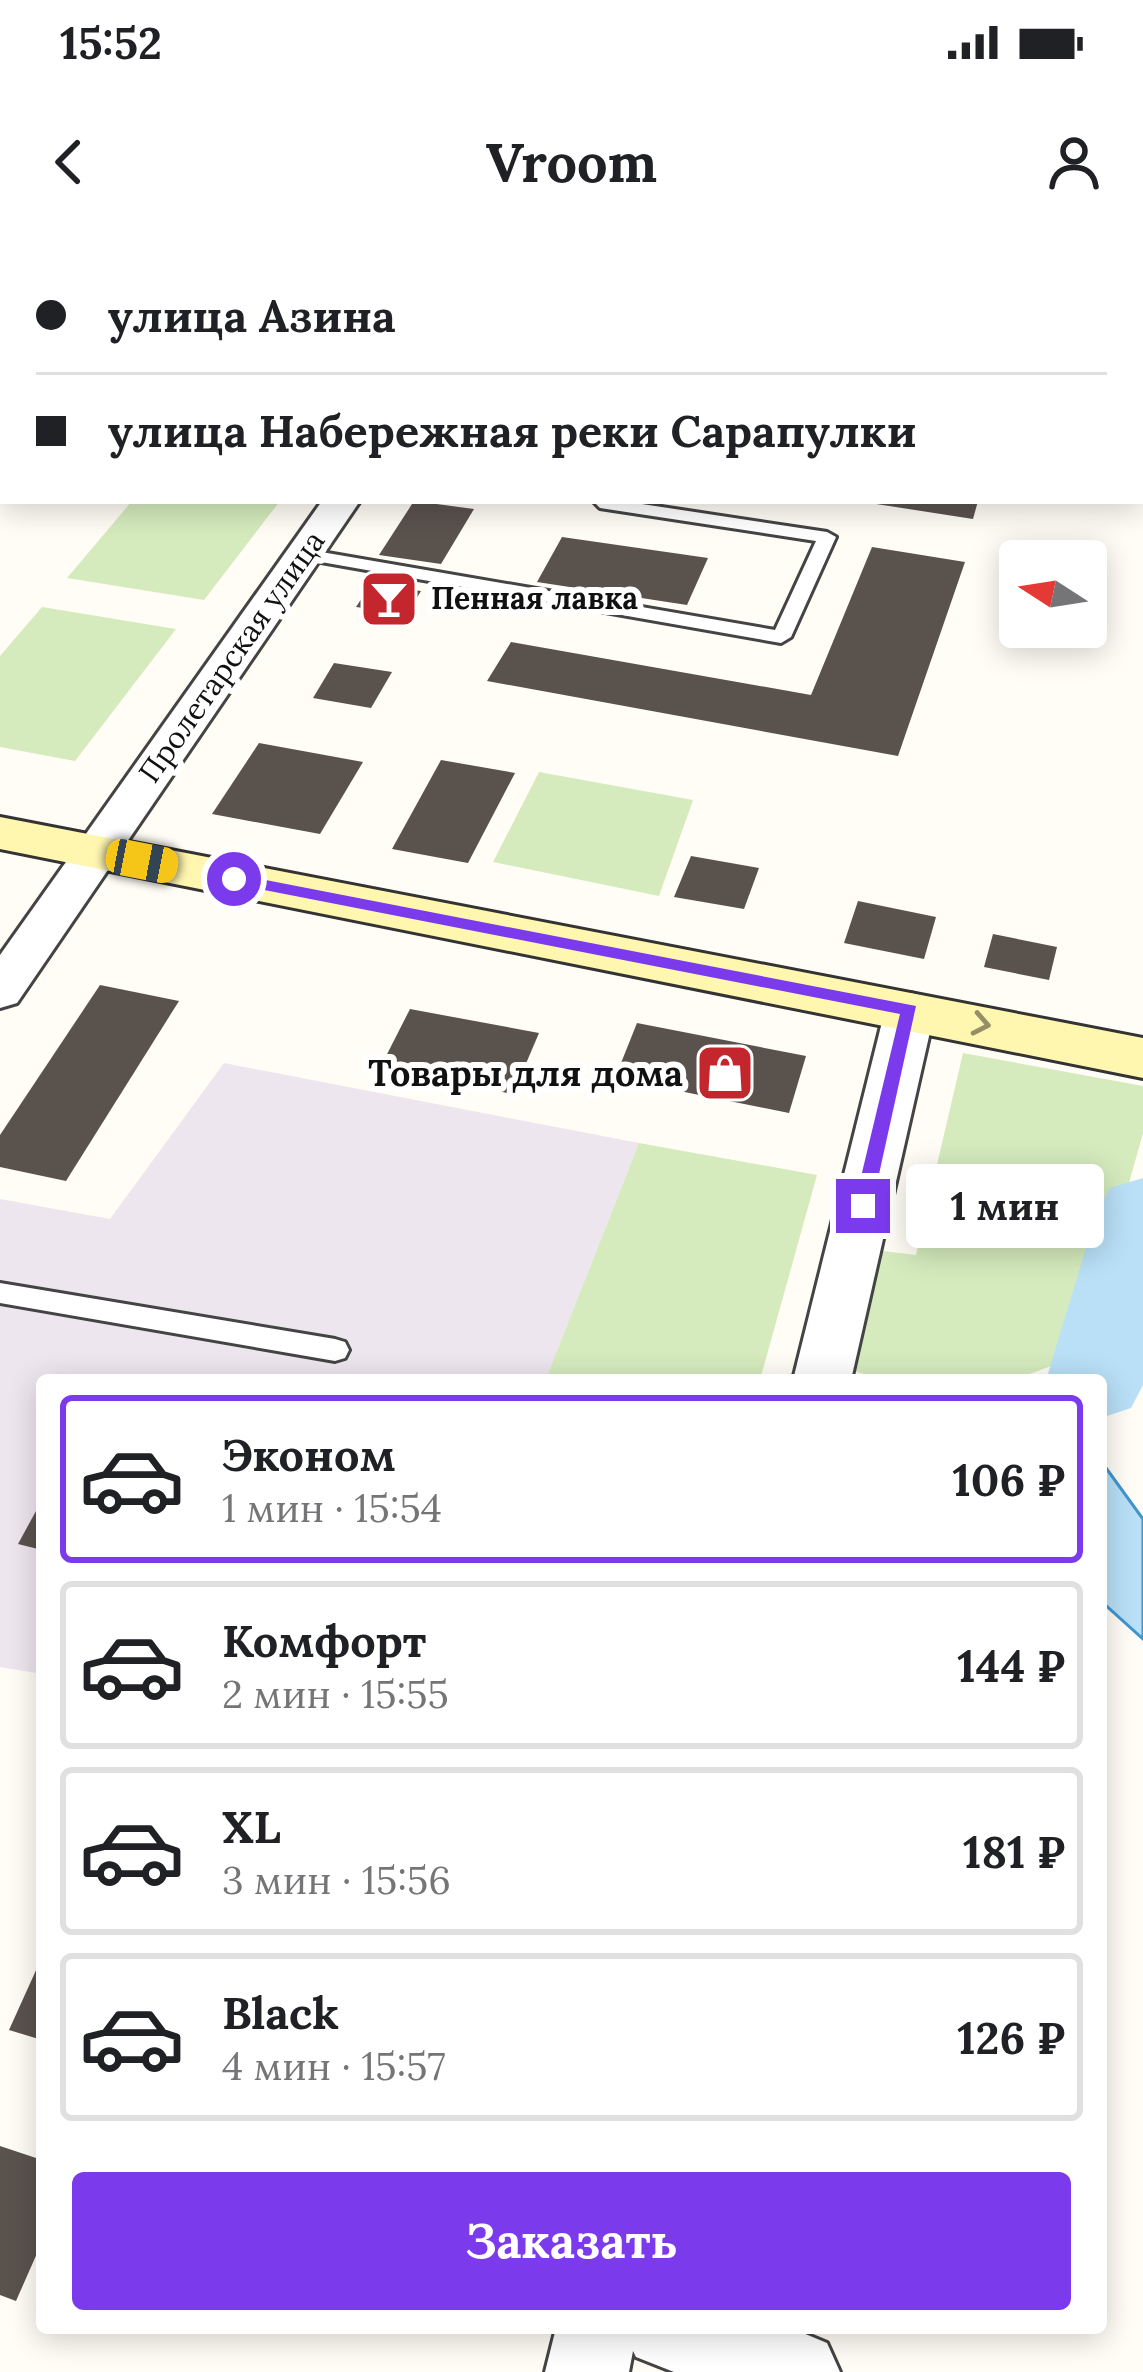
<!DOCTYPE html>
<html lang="ru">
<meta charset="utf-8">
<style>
:root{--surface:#fff;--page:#f6f6f6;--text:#202124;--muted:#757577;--line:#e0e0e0;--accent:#7c3aed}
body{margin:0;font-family:Lora,serif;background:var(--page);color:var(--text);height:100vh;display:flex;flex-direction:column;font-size:45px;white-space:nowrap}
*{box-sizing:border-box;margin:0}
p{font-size:39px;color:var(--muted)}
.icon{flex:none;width:66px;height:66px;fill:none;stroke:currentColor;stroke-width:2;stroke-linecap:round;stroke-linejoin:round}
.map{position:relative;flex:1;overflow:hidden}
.side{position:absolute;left:36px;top:1134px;width:1071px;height:960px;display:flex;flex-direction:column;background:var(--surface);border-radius:12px;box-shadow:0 6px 30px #0003}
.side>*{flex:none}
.top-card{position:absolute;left:0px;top:0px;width:1143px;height:264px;box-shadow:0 6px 30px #0003;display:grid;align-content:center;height:264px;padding:0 36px;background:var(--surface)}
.needle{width:78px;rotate:282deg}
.buttons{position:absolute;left:999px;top:300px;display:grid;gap:24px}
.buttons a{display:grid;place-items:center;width:108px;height:108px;border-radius:12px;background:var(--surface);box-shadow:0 6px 30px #0003;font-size:60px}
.end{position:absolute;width:54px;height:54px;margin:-27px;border:15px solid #7c3aed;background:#fff;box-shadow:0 0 0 6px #fff}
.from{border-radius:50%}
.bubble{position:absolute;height:84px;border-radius:12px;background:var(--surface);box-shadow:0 6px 30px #0003;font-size:39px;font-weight:700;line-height:84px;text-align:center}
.car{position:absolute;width:36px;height:72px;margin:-36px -18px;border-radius:15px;box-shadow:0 0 9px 3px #0007;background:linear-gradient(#f5c518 24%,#345 0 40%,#f5c518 0 76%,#345 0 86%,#f5c518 0)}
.top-card b{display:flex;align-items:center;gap:42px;height:114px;font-size:45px}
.top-card b+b{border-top:3px solid var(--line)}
.top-card i{width:30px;height:30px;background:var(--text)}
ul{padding:21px 0 0;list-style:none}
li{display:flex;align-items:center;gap:36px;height:168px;margin:0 24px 18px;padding:0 12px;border:6px solid var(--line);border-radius:12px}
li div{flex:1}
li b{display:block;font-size:45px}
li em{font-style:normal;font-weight:700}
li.selected{border-color:var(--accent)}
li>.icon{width:108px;height:108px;stroke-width:1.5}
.button{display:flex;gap:24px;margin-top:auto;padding:24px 36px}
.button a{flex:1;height:138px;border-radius:12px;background:var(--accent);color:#fff;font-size:48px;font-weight:700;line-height:138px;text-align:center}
.status{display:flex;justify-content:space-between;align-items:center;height:84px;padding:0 60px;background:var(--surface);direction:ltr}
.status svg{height:33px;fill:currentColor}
header{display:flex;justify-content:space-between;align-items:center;height:156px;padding:0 36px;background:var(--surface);font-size:54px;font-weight:700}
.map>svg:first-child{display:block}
.industrial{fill:#eee6ef}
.green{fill:#d5ebbd}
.water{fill:#b9e0f7;stroke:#3f96cf;stroke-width:3}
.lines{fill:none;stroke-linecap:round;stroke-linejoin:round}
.river{fill:#b9e0f7;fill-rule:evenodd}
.building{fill:#5a524d}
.service-casing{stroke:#444;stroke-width:6}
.minor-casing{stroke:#444;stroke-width:6}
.secondary-casing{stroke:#333;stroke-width:6}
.service{fill:#fff;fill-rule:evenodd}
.minor{fill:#fff;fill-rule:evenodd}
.secondary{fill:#fff6b0;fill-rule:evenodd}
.oneway{stroke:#948f68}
.route{fill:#7c3aed}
.labels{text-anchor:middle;stroke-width:12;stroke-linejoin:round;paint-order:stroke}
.far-poi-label{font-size:30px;font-weight:bold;fill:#111;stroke:#fff;text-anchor:start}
.far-street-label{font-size:30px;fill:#111;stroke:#fff}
.poi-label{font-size:36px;font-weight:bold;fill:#111;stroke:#fff;text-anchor:end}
</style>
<div class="status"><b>15:52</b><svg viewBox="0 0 49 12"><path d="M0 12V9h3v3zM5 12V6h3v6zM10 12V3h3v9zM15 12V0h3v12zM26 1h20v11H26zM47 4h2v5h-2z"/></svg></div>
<header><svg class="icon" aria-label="back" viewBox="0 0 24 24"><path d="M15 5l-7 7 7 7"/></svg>Vroom<svg class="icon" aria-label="person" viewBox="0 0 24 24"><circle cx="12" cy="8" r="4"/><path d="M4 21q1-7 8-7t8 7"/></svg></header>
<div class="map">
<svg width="1143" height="2132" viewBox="0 0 1143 2132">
<rect width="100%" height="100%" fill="#fffdf5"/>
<polygon class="industrial" points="224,823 639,903 546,1140 42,1140 42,1434 0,1427 0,959 110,979"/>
<g class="green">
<polygon points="132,261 280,261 204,360 67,338"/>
<polygon points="42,367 176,389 75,521 0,507 0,416"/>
<polygon points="539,532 693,560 659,656 493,622"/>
<polygon points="963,813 1143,846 1143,893 1081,1115 1013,1140 885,1140 850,1130 883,1011 916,1015"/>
<polygon points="639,903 817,935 760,1140 581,1140 548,1134"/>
</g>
<polygon class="water" points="1101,1221 1143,1279 1143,1399 1101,1361"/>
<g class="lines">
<polygon class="river" points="1143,938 1143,1145 1131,1168 1101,1178 1101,1140 1046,1140 1097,972 1110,948"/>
</g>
<g class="building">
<polygon points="414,261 474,269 441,324 379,315"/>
<polygon points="857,261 978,261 973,279"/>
<polygon points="562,297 708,318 687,365 537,342"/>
<polygon points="872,307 965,322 898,516 487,441 511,402 811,455"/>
<polygon points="371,344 421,351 407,374 356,367"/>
<polygon points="334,423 392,432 371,468 313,458"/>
<polygon points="259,503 363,522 320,594 212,574"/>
<polygon points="441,520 515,533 468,623 392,609"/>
<polygon points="691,616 759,628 744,669 674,657"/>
<polygon points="858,661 936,677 924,719 844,703"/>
<polygon points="993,694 1057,707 1049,740 984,727"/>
<polygon points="100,745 179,761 66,941 0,927 0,895"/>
<polygon points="410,769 539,793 513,854 380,828"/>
<polygon points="637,783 806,816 789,873 615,838"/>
<polygon points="42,1260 42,1310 18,1304"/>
<polygon points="42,1717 42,1800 9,1790"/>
<polygon points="0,1906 42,1920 42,2002 16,2061 0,2055"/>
</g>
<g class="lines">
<g class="service-casing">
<g id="service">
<polygon points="3,73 3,83 0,84 0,74"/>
<polygon points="0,127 3,128 3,138 0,137"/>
<polygon points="593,261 622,261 827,292 836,297 791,397 781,403 304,319 295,314 304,309 775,390 816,301 600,268"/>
<polygon points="0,1043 335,1099 345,1102 349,1110 345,1118 335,1121 0,1063"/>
</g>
</g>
<g class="minor-casing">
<g id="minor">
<polygon points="1140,9 1143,9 1140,29"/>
<polygon points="322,261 360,261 17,763 0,768 0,715"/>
<polygon points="910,753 928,758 935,770 851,1140 793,1140 885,770 892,758"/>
<polygon points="556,2088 791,2088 827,2103 840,2132 674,2132 636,2117 633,2111 629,2132 545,2132"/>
</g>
</g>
<g class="secondary-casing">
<g id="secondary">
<polygon points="645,0 704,0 706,3 647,3"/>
<rect x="1140" y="45" width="3" height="22"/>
<polygon points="0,577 1143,798 1143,838 0,609"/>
</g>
</g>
<use href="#service" class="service"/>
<use href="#minor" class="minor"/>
<use href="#secondary" class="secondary"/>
</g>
<defs><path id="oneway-chevron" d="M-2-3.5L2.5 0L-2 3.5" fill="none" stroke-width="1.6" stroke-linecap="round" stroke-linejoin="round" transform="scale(3)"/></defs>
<use class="oneway" href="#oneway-chevron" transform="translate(981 784) rotate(11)"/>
<polygon class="route" points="234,634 916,766 872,966 863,973 854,966 900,774 228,643"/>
<defs>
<g id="bar-square" transform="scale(3)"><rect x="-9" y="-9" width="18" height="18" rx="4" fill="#c4262e" stroke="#fff"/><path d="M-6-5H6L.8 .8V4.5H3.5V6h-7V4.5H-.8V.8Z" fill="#fff"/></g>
<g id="shop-square" transform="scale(3)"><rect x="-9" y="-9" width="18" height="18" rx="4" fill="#c4262e" stroke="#fff"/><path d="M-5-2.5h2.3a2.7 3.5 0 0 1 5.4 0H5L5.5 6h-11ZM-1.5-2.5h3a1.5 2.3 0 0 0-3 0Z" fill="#fff"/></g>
</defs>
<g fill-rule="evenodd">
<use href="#bar-square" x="389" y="359"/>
<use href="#shop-square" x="725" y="833"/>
</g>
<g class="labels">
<g class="far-poi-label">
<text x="431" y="369">Пенная лавка</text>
</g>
<g class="far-street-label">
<text transform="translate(232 417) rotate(-55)" y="10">Пролетарская улица</text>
</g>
<g class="poi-label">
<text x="683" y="846">Товары для дома</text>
</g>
</g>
</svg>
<div class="buttons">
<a><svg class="needle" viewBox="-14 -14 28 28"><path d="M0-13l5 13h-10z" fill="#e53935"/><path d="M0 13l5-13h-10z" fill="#757577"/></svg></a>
</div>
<i class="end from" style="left:234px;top:639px"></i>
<i class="end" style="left:863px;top:966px"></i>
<div class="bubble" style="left:906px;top:924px;width:198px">1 мин</div>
<i class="car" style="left:142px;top:621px;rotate:101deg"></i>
<div class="top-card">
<b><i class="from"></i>улица Азина</b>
<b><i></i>улица Набережная реки Сарапулки</b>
</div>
<section class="side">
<ul>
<li class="selected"><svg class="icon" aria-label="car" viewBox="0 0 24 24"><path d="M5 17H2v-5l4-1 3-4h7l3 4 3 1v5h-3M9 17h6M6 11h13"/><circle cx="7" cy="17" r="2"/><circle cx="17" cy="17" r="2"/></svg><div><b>Эконом</b><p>1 мин · 15:54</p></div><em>106 ₽</em></li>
<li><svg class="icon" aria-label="car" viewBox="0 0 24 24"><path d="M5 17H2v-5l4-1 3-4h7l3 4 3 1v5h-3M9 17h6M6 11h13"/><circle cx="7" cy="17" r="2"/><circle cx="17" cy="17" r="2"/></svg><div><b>Комфорт</b><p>2 мин · 15:55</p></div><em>144 ₽</em></li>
<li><svg class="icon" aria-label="car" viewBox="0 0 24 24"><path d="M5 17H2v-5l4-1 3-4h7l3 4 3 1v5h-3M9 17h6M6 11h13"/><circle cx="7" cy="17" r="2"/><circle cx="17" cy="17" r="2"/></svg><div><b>XL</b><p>3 мин · 15:56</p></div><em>181 ₽</em></li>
<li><svg class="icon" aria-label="car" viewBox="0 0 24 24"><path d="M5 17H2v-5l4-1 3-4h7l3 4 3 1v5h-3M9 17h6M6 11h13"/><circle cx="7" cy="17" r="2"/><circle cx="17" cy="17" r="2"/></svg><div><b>Black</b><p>4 мин · 15:57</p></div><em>126 ₽</em></li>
</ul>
<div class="button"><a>Заказать</a></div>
</section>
</div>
